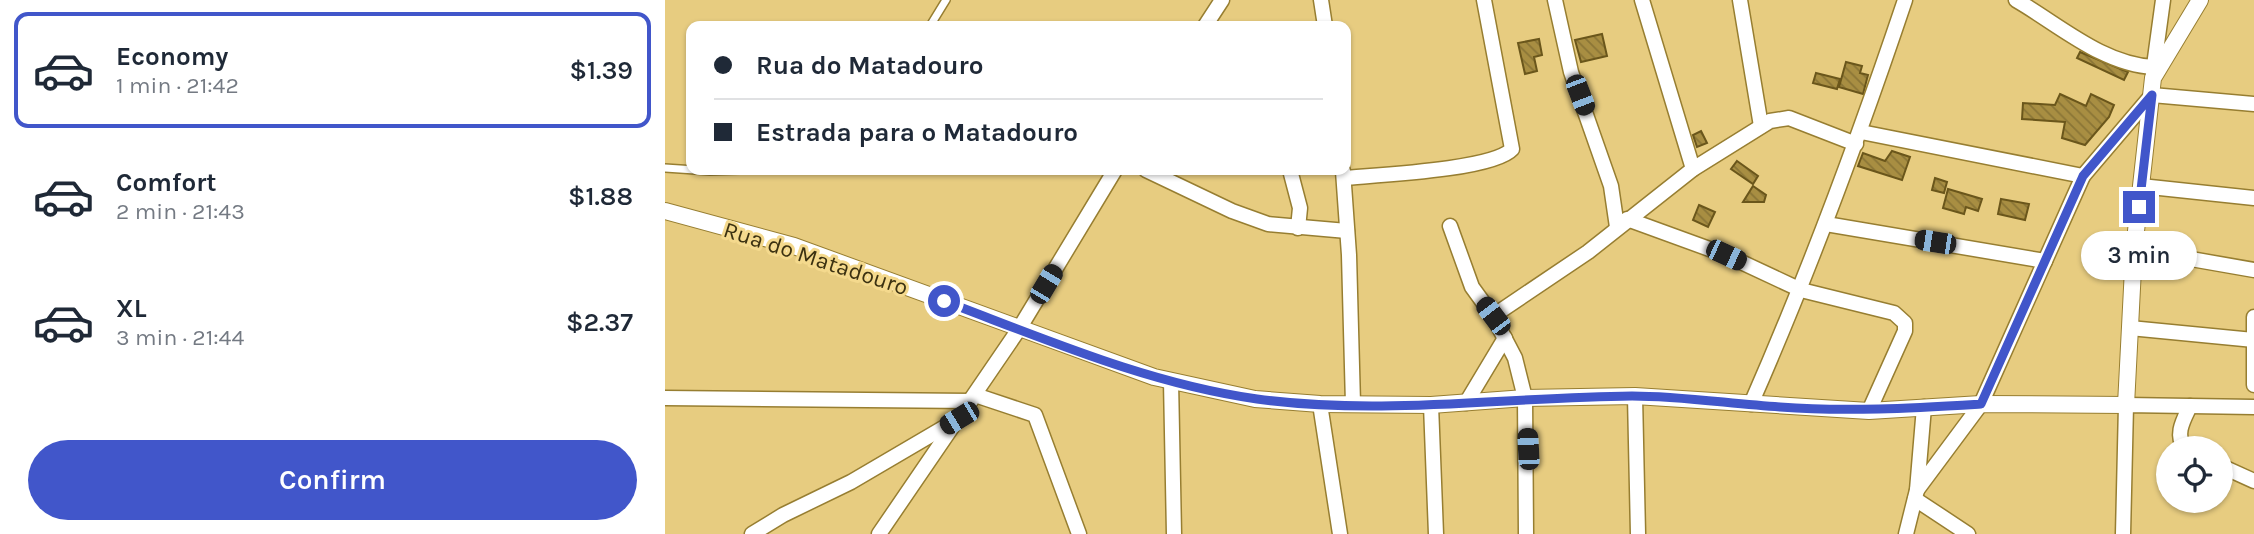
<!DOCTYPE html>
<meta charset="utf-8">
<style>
:root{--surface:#fff;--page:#f2f2f3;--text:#1f2937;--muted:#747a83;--line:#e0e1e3;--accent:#4156ca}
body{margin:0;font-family:Karla,sans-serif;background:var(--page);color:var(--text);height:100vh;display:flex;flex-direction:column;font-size:26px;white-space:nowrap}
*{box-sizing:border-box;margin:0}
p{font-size:23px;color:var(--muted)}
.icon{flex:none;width:38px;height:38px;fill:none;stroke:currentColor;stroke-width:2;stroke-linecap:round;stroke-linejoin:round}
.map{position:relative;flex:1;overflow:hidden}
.panel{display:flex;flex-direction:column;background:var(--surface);width:665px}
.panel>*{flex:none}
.banner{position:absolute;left:21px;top:21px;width:665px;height:154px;border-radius:14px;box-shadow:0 2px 5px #0004;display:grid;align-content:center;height:154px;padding:0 28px;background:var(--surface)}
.controls{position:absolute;left:1491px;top:436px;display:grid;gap:14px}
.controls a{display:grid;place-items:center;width:77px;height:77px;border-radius:50%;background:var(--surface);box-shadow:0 2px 5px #0004;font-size:35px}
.end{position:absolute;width:32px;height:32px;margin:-16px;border:9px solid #4156ca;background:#fff;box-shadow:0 0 0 4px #fff}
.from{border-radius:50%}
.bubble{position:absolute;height:49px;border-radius:24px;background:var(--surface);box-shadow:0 2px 5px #0004;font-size:23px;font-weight:600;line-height:49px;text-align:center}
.car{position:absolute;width:21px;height:42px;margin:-21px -10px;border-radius:9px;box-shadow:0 0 5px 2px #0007;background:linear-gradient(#222 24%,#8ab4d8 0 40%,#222 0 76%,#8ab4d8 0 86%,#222 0)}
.banner b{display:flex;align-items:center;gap:24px;height:66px;font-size:26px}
.banner b+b{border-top:2px solid var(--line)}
.banner i{width:18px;height:18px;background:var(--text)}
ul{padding:12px 0 0;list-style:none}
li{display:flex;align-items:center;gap:21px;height:116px;margin:0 14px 10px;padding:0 14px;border:4px solid transparent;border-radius:14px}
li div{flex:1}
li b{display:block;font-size:26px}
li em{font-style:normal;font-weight:600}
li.active{border-color:var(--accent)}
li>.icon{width:63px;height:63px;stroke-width:1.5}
.button{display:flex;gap:14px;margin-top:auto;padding:14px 28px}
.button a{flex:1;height:80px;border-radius:42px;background:var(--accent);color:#fff;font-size:28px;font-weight:600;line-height:80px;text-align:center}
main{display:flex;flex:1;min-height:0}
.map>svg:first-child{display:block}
.building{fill:url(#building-back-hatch);stroke:#6a561b;stroke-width:2}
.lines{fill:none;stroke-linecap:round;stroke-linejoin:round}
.service-casing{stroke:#977e31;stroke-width:10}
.minor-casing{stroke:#977e31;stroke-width:17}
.tertiary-casing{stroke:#977e31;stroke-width:18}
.service{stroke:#fff;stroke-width:7}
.minor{stroke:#fff;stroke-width:14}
.tertiary{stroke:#fff;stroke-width:16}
.route{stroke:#4156ca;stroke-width:9}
.labels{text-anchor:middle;stroke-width:6;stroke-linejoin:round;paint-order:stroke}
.street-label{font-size:23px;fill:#3b3111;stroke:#f4d98d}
</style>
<main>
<section class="panel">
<ul>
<li class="active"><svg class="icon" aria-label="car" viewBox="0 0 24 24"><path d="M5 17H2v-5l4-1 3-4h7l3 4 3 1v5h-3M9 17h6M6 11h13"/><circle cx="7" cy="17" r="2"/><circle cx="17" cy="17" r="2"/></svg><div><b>Economy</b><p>1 min · 21:42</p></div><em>$1.39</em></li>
<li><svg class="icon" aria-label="car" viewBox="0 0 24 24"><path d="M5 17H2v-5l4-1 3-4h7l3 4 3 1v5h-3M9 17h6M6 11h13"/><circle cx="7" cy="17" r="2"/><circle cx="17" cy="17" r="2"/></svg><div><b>Comfort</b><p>2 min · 21:43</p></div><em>$1.88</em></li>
<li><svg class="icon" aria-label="car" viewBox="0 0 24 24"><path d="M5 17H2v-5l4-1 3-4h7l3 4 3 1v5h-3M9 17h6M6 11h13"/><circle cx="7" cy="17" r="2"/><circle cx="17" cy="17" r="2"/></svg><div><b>XL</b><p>3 min · 21:44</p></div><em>$2.37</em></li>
</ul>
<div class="button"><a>Confirm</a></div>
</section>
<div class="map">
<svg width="1589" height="534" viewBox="0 0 1589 534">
<defs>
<pattern id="building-back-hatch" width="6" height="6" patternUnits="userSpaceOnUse" patternTransform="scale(1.75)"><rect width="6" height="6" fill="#a88e42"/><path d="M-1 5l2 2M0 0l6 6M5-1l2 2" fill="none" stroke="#8a7536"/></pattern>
</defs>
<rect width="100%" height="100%" fill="#e7cc80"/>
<g class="building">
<polygon points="937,34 942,56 916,62 910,40"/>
<polygon points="874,39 877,55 869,57 872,71 860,74 853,43"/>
<polygon points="1415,52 1463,72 1459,80 1412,58"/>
<polygon points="1181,62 1197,66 1195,73 1203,75 1198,94 1174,87"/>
<polygon points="1151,73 1175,79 1172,89 1148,83"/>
<polygon points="1395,94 1421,106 1426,94 1449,105 1444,117 1420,145 1397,138 1400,122 1357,119 1358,103 1390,105"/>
<polygon points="1036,131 1042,143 1032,147 1028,135"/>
<polygon points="1227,151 1245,157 1237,180 1193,166 1198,153 1220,161"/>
<polygon points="1072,161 1093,176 1088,184 1066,169"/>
<polygon points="1270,178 1282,182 1279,193 1267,190"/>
<polygon points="1088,186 1101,195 1099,202 1078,202"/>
<polygon points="1283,189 1317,199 1313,211 1301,207 1299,214 1278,208"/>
<polygon points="1336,199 1364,204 1360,220 1333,214"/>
<polygon points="1034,205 1050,212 1043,227 1028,220"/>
</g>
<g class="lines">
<g class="service-casing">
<g id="service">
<polyline points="265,26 281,0"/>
<polyline points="0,168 45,171 75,170"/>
</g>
</g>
<g class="minor-casing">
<g id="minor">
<polyline points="656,0 660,26"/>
<polyline points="890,0 906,72 946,186 952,227"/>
<polyline points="977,0 1028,169"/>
<polyline points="1075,0 1096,126"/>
<path d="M1351,0C1393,24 1438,65 1489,67"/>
<polyline points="540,26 557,0"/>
<polyline points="1488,73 1498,0"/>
<polyline points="1196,132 1418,176"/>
<polyline points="481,170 567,211 603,224 682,231"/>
<polyline points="625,170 635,208 633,228"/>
<polyline points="678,171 684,255 688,404"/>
<path d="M679,178C712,175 828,170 847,149L819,0"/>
<polyline points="1476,186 1589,198"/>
<polyline points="962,219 1061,255 1136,290 1229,313 1240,323 1240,331 1204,411"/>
<polyline points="1161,224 1380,261"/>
<polyline points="785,226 807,287 828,316 850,358 860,398 861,534"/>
<polyline points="1469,249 1589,270"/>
<polyline points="828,316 923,252 1028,169 1105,121 1124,118 1191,144"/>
<polyline points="1589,317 1589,385"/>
<polyline points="1465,328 1589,340"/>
<polyline points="506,381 509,534"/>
<polyline points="310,395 370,415 414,534"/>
<polyline points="970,396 973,534"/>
<polyline points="0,398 306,401"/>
<polyline points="801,403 840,338"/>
<polyline points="655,404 675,534"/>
<path d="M1086,404C1144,272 1194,137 1240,0"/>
<polyline points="766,405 771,534"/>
<path d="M1520,448C1509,435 1519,419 1525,406"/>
<polyline points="1556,466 1589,481"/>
<polyline points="1252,490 1316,404 1418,176 1487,95 1589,104"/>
<polyline points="1250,499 1303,534"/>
<polyline points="87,534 118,515 186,482 290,421"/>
<polyline points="214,534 354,329 450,170"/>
<polyline points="1241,534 1252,490 1259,407"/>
<polyline points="1458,534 1461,405 1589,407"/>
</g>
</g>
<g class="tertiary-casing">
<polyline id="tertiary" points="0,211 129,246 489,377 590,399 655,404 766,405 860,398 970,396 1204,411 1316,404 1461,405 1469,249 1488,78 1535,0"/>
</g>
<use href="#service" class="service"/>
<use href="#minor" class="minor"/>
<use href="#tertiary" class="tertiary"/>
</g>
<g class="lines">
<path class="route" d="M279,301C380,339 484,384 592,399C716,416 842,397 967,396C1016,396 1066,404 1115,407C1182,412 1248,408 1316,404L1418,176L1487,95L1474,207"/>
</g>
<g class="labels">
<g class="street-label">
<text transform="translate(151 258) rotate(18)" y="8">Rua do Matadouro</text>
</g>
</g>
</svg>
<div class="controls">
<a><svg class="icon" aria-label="locate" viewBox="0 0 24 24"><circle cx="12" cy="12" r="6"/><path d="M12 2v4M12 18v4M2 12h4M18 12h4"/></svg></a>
</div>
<i class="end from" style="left:279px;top:301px"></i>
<i class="end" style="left:1474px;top:207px"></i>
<div class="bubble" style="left:1416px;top:231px;width:116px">3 min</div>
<i class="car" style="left:915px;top:95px;rotate:159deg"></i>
<i class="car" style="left:1270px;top:242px;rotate:279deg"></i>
<i class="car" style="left:1061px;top:255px;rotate:115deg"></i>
<i class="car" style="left:381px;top:284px;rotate:31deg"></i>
<i class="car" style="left:828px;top:316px;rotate:323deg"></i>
<i class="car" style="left:294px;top:418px;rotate:239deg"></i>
<i class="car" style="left:863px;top:449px;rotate:357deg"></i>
<div class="banner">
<b><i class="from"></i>Rua do Matadouro</b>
<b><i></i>Estrada para o Matadouro</b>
</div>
</div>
</main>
